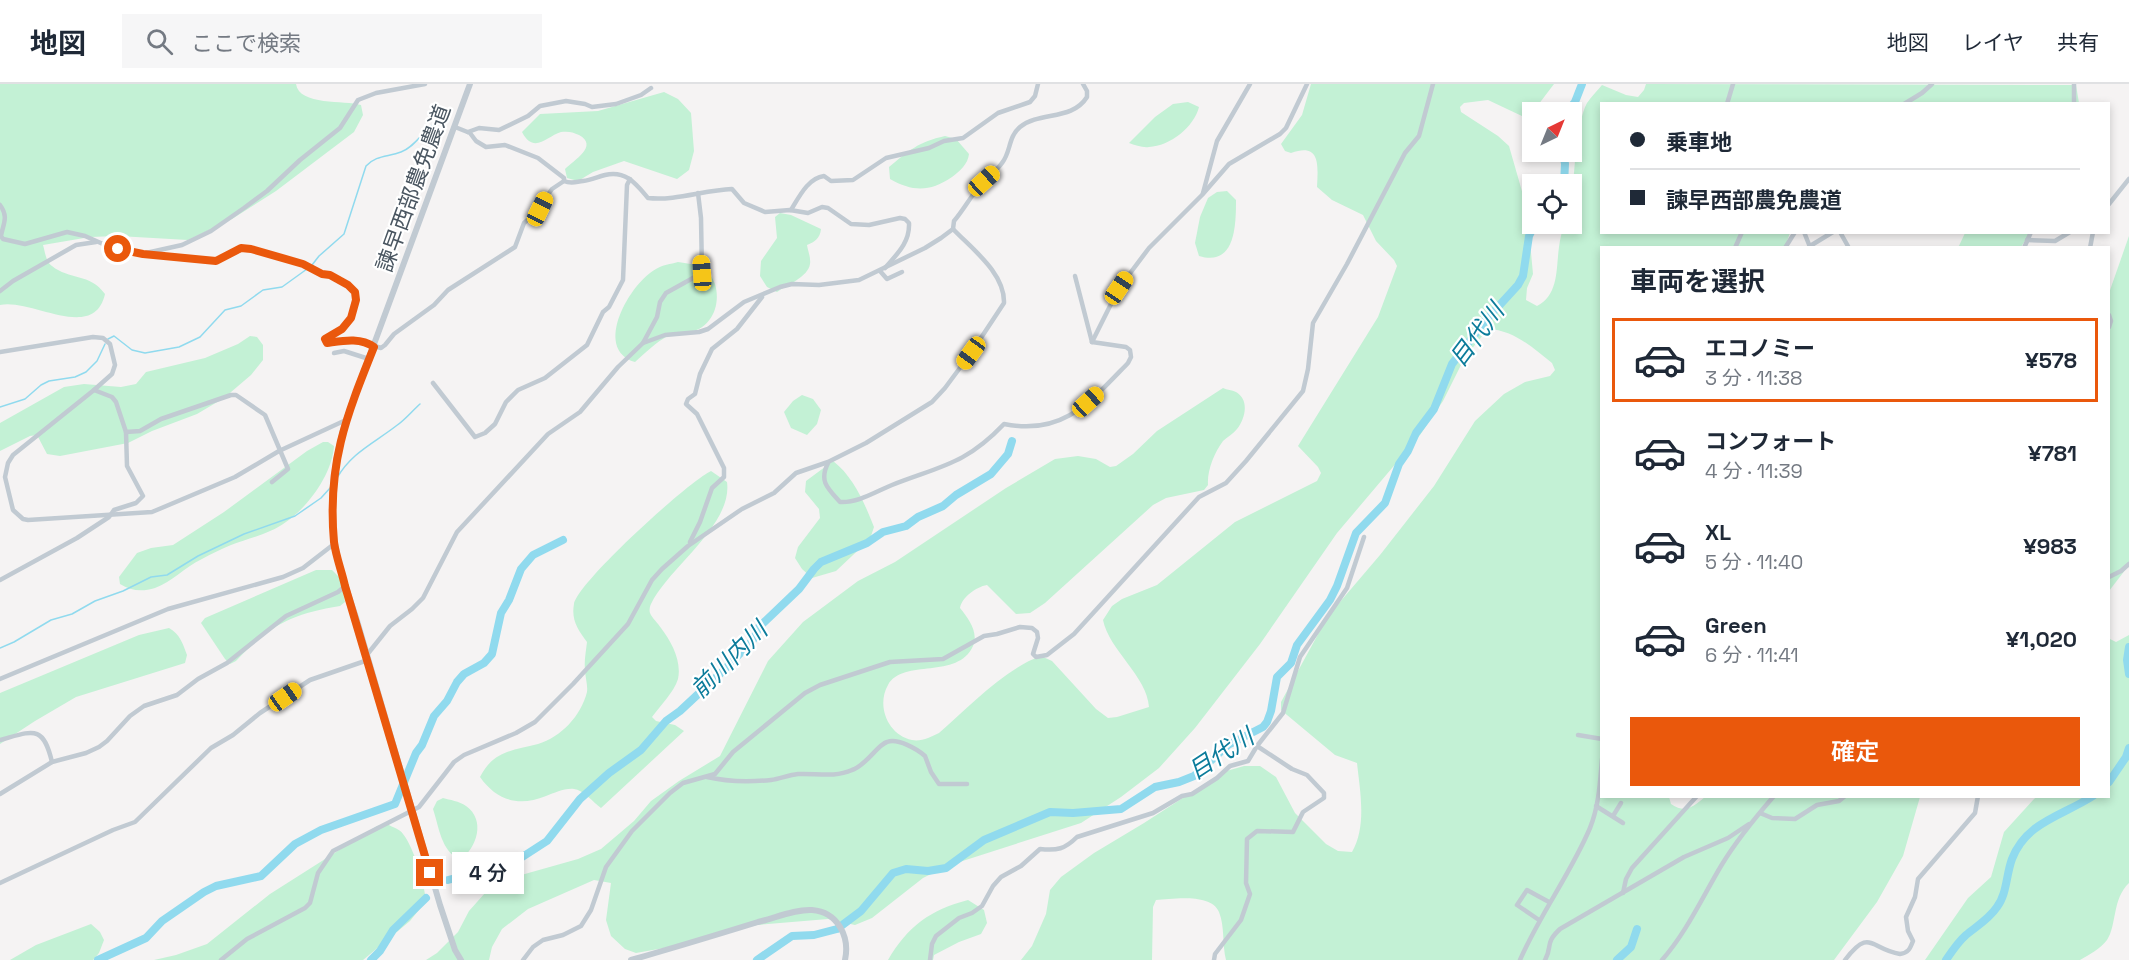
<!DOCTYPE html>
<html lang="ja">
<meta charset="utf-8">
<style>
:root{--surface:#fff;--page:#f6f6f7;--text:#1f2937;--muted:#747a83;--line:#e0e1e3;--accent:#ea580c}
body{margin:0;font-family:"Space Grotesk","Noto Sans JP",sans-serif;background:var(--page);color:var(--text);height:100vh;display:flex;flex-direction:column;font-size:22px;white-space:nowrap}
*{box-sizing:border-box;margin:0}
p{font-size:20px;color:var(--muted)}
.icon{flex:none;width:33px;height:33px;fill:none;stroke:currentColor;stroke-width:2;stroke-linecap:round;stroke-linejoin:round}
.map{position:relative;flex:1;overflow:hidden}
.details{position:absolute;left:1600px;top:162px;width:510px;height:552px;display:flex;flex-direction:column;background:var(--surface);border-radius:0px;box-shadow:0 3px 9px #0003}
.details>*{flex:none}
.top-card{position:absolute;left:1600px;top:18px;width:510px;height:132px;border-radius:0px;box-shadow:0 3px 9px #0003;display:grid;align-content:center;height:132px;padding:0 30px;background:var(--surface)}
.needle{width:39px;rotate:43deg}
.tools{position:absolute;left:1522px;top:18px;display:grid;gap:12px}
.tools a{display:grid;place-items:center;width:60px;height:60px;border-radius:0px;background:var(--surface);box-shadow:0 3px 9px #0003;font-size:30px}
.end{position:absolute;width:27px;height:27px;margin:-14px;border:8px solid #ea580c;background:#fff;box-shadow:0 0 0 3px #fff}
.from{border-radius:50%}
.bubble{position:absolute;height:42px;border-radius:0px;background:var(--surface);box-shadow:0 3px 9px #0003;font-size:20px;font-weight:600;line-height:42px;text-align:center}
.car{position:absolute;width:18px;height:36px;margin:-18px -9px;border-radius:8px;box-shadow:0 0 4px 2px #0007;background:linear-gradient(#f5c518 24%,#345 0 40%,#f5c518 0 76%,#345 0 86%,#f5c518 0)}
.top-card b{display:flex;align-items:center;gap:21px;height:57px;font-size:22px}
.top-card b+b{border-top:2px solid var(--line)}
.top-card i{width:15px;height:15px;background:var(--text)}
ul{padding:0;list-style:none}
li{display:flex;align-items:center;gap:18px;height:84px;margin:0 12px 9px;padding:0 18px;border:3px solid transparent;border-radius:0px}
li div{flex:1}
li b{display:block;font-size:22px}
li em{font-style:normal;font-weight:600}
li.selected{border-color:var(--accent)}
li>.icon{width:54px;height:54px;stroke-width:1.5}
h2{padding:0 30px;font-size:27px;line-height:72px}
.button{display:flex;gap:12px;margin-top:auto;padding:12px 30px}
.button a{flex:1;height:69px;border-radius:0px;background:var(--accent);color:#fff;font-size:24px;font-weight:600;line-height:69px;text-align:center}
header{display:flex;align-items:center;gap:36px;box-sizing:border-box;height:84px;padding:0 30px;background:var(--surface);border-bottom:2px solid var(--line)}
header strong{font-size:28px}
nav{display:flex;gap:33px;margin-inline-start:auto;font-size:21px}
.search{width:420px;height:54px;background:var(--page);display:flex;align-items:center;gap:15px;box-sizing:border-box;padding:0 21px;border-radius:0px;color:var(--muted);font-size:22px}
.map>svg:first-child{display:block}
.green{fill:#c3f1d5}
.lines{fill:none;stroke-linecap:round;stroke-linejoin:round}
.stream{stroke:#90daee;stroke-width:1.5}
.river{stroke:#90daee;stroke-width:8}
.minor{stroke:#c1cad2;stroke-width:4.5}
.tertiary{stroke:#c1cad2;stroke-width:6}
.route{stroke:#ea580c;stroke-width:8}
.labels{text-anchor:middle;stroke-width:4.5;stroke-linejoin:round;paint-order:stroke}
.street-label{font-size:22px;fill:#4a5661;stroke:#fff}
.water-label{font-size:24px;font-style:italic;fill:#0c7c9b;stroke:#fff}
</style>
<header>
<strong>地図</strong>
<div class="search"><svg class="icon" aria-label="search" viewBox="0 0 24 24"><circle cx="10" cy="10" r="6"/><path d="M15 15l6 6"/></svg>ここで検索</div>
<nav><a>地図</a><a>レイヤ</a><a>共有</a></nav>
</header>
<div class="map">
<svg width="2129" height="876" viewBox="0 0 2129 876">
<rect width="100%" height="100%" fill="#f5f3f3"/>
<g class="green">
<path d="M0,0H296C299,22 345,16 361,21L363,31L354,48L276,107L232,135L188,156L118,152L90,153L43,161C45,168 46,178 52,182C69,196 90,189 105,210C94,259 31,214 0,221Z"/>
<path d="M1311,0H1554L1532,29L1524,33L1488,16L1464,19L1460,23L1461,28L1498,52L1509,62L1532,142L1530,158L1533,190L1527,204L1526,216L1537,222C1559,211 1556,184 1559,163C1560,155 1562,147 1564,140H1572C1572,114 1575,40 1587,19C1591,13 1597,7 1602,1L1626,11L1638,13L1644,6L1646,0L2076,1L2079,19L1602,20V148L1790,149L1785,163L1602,164V712L1669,713L1671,720C1686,730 1692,723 1705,713H1920L1903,772L1877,818L1834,876H1226C1222,861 1225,843 1219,828C1211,809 1173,815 1156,816L1153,823L1152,876H1021L1032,862L1046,830L1050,806L1061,793L1094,769L1144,739L1223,688L1244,682H1260L1276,693L1295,729L1326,760L1338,767L1352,768C1367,742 1360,707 1357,679L1335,671L1281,626V618L1328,532L1380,471L1434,402L1475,337L1504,310L1525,298L1550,292L1555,286L1552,279C1533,264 1514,246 1488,245L1465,273L1443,317L1420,351L1337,449L1260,560L1195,644L1159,684L1121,713L1081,739L947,782L923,794L872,834L855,841L828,835L757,841L664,864L636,869L625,865L611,852L606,836L611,799L594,796L528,825L502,845L492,863L489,876H426L437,869L458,848L469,827L485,809L507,795L578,775L601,765L634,737L651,717L679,697L720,672L768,577L803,538L858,497L895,478L1006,404L1055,375L1078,372L1096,375L1110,383L1116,382L1133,370L1157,347L1223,304C1227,306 1232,306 1236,308C1250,316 1245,335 1237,345C1233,350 1227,353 1223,357C1214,369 1207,387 1208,401L1204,406L1166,414L1153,421L1045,519L1030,529L1016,530L987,501C976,503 962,513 960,524C968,534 979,548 973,562C958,596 903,574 888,601C876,622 888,651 912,656C921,658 931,653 939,649C969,623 1004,585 1041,572L1052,577L1096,625L1108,634L1117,633L1149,623C1147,592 1109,566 1103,536L1112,522L1122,515L1157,501L1235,438L1317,397L1321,389L1318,383L1298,362L1378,233L1397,182L1394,176L1376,157L1363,131L1332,116L1317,103C1318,82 1321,58 1291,69L1285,67L1281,60L1302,31Z"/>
<path d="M664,8L678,15L691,29L694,67L689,86L677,95L624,77L593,88L578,97L567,94L565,85C574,76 599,62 579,51C573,48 568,47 561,48C547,52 534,71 522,48L540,30L598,27Z"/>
<path d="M1188,18L1199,23C1194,43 1170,62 1149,63C1143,64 1135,61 1129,59L1155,33L1173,20Z"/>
<path d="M945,52L956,55L969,70C968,80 960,87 952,93C930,108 913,108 890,95L889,83C910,66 918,58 945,52Z"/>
<path d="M1227,107L1236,116C1236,142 1235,183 1199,172L1195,159L1200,133L1208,114L1217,108Z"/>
<path d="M780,129L791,131L821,145C820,154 815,158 807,161C808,167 811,174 810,180C808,193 787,201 777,208L767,203L760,192L761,177L777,154L775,133Z"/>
<polygon points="1965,149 2030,149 2021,163 1958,164"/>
<polygon points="2129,152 2129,481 2109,507 2109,209"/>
<path d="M678,178C696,181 708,181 715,200C720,217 715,236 699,245C691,249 678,248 668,252C656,258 645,269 635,278C592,265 630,199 656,185C662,181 671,180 678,178Z"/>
<polygon points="250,252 257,253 263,261 263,276 251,291 224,314 197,330 152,347 128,359 60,372 47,370 37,351 30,352 0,367 0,339 64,303 84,300 121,303 136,300 146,288 205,274 238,260"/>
<polygon points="802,311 813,315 821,326 817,340 807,351 791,344 784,328 793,317"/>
<path d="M323,358H328L334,362C332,390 309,422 286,438C270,450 249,454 231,461C221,465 211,470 202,475C185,483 172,498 155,504C142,508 131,507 120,500L119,493L137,469L151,464L173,461L224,428L307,367Z"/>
<path d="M833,377C853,392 865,420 874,443L870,455L836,487L812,494L802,485L795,474L798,463L820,434L819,425L805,408L806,397Z"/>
<path d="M711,387L727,398C733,441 668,484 651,520C650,522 649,526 650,529C652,534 658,539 661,544C671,557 682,577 678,595C674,608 660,622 652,633L656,637L675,641L684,647L601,724C593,718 583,706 574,705C564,704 555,709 546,712C519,723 497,717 480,693C494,666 512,667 538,660C561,653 581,632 587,608C588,601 585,593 585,585C584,577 586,567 587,558C578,546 571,536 574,520C578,498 688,398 711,387Z"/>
<path d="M316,486H332L340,494L345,518L340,522C291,530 270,541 236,577L230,580L225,575L201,539L205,534Z"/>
<path d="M169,544C180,550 183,560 187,571L185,579L76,613L35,637L0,660V609L139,551Z"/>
<path d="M2129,551V799C2112,815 2117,841 2107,856C2100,865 2089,871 2080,876H1925L1968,814L1991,793L2004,748L2034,715L2038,712H2109V552L2110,555L2116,558Z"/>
<path d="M443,714C450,716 459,717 466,722C486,736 477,764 460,776C441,767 439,743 433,725L437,717Z"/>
<path d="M387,740C392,743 400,745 403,750C414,764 424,798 426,817L410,837L363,876H154L176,871L207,860L270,810L377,742Z"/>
<path d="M968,816L984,826L987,839L981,850L959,858L934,871L933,876H888C908,842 930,826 968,816Z"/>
<polygon points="91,840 100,848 104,856 99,869 93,876 10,876 36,861"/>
</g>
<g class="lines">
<g class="stream">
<path d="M312,181L319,172L344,150L366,82C376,71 388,73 401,68C415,63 422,48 434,40"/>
<polyline points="108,255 114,252 132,266 145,269 179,263 200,253 225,226 241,222 263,206 282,203 307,185"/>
<polyline points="0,323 25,315 41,301 49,297 75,293 86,288 97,277 105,260"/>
<path d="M337,394C351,369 374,359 396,342C405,336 412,327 420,320"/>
<polyline points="0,564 14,558 51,536 72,530 95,517 123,507 151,493 167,491 198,472 244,450 295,432 321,414 331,403"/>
<polyline points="2126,673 2129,675"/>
</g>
<g class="river">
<polyline points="1567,28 1575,18 1582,0"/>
<polyline points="1563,68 1565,80 1564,100"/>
<polyline points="2129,563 2127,576 2129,590"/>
<polyline points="2109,698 2126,673 2129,664"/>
<polyline points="448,796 513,779 547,757 580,715 609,689 641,666 666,637 680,627 724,586 753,556 759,543 799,505 814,485 821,478 867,459 883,448 906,442 918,433 943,422 956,411 991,390 1008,370 1012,357"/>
<polyline points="98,876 146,854 162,837 204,808 216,802 261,792 295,760 321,746 395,720 416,669 422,661 434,632 447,617 457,598 464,590 484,579 492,570 501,529 509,516 521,485 533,471 563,456"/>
<polyline points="371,876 380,867 393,846 426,814"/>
<polyline points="757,876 792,852 814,851 837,845 861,827 893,789 906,785 928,787 946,784 984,756 1050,728 1073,729 1121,725 1155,703 1179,698 1194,692 1228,661 1263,643 1267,638 1271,627 1277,593 1291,579 1297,561 1330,516 1337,502 1356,449 1385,419 1399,380 1408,367 1416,349 1434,325 1452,280 1486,236 1518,201 1523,192 1529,152 1535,140"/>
<polyline points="1617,876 1631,863 1637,845"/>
<path d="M1946,876C1952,867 1958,858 1966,851C1977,842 1989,835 1997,823C2007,810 2006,791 2012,775C2026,738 2062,732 2093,712"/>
</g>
<g class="minor">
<polyline points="2074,0 2074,20"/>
<polyline points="1727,20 1733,0"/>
<polyline points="1904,20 1922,9 1932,0"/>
<path d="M455,43L470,49L476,57L486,63L505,61L538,74L564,94V97C571,100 575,98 583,97C591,96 597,93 605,91C626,86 636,100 648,114C676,117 704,106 732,105L744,119L765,128L790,126L808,129L822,123L828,124L851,140L869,141L900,134L905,135L909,139C910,159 896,171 885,184"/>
<polyline points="468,48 479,44 499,46 528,32 540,22 566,17 585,20 592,23 616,20 641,11 651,4"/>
<polyline points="1203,109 1217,57 1250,0"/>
<polyline points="2109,120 2129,95"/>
<path d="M0,121C9,133 3,140 1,152L3,155L25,160L67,148L85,152L112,164L143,170L216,177L245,164L303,180L348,201L355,208L356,216L351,233L338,249L328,253L325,258L327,259L359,257L381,264L385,261L394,250L434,221L448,206L515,163L524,139L540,125L547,112L552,105L564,97"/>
<path d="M791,126C799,113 808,94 824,92L831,97L853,96L886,74L929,64L944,57L963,54L998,29L1030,18L1035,12L1038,0"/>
<polyline points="1804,148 1810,163"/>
<polyline points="1840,148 1849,164"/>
<polyline points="2027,156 2055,157 2070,148"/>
<polyline points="1810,162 1833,148"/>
<polyline points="1735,164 1742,148"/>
<polyline points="1785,164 1795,148"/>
<polyline points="2024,164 2031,148"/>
<polyline points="2090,164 2093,148"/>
<polyline points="146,169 182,161 211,147 244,124 267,107 300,76 340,44 358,16 376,9 425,0"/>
<polyline points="880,187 887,195 902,188"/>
<polyline points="1075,192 1092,258"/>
<polyline points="0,207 13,197 76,161 96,158"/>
<polyline points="2109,231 2111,237 2109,243"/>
<polyline points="1092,258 1119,204 1149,164 1202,111 1229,80 1280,50 1286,44 1307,0"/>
<path d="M643,259L665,251L699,248L708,245L744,218L780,203L792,200L819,201L859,196L925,164L941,154L953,145L954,137C965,124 973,108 985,96C991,90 997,86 1002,79C1011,68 1008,53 1020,43C1040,27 1072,37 1087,13V7L1083,0"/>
<polyline points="0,268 93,253 103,254 110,260 115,281 112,290 94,306 112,313 116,318 126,348 127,382 143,412 136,419 114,426 109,433 77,454 0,496"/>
<polyline points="334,269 344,267 369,275"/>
<polyline points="433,299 475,353 485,349 495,340 506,318 518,306 545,294 587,261 603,228 609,223 623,196 627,101 630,95"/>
<polyline points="94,306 13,371 8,379 5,393 13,426 23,435 28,436 152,428 235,393 279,367 346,336"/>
<polyline points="126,348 140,347 161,335 231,311 236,311 265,331 288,385 272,398"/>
<path d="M828,379C819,397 827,404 840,418C858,419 875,408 892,401C940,382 965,381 1004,340C1063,352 1090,318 1128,279L1131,273L1130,266L1126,263L1092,258"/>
<polyline points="690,458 700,438 712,404 724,393 724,384 697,330 686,320 688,315 695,310 700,290 712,265 737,245 762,213"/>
<polyline points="2109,493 2121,487 2129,480"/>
<polyline points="0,595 168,525 283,493 303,484 334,460"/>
<polyline points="1578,651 1602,655"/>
<path d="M0,656C33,647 43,640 52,678"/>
<path d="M707,693C728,698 750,698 771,696C780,695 788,691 798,690C816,689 834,694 852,686C867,681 877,661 887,658C898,654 917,665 925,672L931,688L939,700H967"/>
<polyline points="0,710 52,678 86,669 99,663 107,657 130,632 144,622 177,611 198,595 227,579 286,532 338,508 345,502"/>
<polyline points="1596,722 1623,739"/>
<polyline points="1760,729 1772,734 1795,735 1817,721 1839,717 1845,712"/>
<polyline points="1613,732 1621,719"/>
<polyline points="0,799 113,746 135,738 211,664 233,651 260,629 310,596 365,577 366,572 390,542 412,525 423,514 457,448 548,350 580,328 618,283 643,259 657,233 660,218 666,209 702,189 701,134 698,109"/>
<polyline points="1623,809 1626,795 1632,784 1697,712"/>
<polyline points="1539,836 1517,821 1527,806 1549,818"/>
<path d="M221,876L247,855L305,824L310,819L318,789L333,767L419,723L454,678L464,671L516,649L535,638L573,600L628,540L652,496L662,485L688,462L742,425L774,409L796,389L828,378L866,359L932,318L945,304L971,269L1004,219C1005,189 972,165 953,145"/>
<polyline points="523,876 533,863 543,856 563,851 581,842 591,826 606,783 632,747 670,709 683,699 715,690 733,668 805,609 820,601 890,578 943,575 984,552 997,550 1020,543 1032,544 1037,548 1038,554 1033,570 1036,573 1047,571 1074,550 1199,413 1226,399 1246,377 1303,307 1308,285 1313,239 1347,180 1405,69 1419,52 1433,0"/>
<path d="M930,876L932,860L936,852L959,834L972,829L982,822L993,802L1001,793L1021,782L1040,765C1057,767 1065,765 1077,753L1153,729L1182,712L1192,710L1217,694L1230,682L1248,677L1257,662L1283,629L1300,573L1347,504L1364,453"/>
<polyline points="1214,876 1215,870 1241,836 1250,810 1246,799 1247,755 1257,747 1293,748 1303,728 1324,714 1324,709 1307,691 1292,685 1257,662"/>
<path d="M1520,876C1540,830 1571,789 1590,744C1599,722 1600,698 1602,675"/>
<path d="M1545,876C1553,862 1544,860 1560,845L1684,773L1728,754L1749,740"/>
<path d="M1662,876C1686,849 1702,814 1721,782C1736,757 1754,735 1774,712"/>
<path d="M1845,876C1870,843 1870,865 1900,870C1908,869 1910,865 1913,857L1908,847L1906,833L1915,813L1918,795L1975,729L1978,712"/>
</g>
<g class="tertiary">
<path d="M461,876L455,866L440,821L358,540C350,514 339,487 335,460C328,419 334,376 346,336L470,0"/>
<path d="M631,876C673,864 716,851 758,838C775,834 795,825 812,826C838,828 850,853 845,876"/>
</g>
</g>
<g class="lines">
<path class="route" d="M118,165L143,170L216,177L241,164L251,165L303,180L322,190L330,191L348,201L355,208L356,216L351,234L342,245L325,255L327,259C342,257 360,253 374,263C346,333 327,380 334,458C336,473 342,488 345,502L430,789"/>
</g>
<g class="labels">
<g class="street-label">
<text transform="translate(413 104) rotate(-70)" y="8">諫早西部農免農道</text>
</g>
<g class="water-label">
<text transform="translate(1477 251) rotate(-53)" y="8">目代川</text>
<text transform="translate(729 576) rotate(-45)" y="8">前川内川</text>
<text transform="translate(1221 670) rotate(-33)" y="8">目代川</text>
</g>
</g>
</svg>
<div class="tools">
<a><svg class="needle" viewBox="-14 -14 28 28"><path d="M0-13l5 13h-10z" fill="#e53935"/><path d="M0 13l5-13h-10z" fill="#747a83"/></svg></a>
<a><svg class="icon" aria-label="locate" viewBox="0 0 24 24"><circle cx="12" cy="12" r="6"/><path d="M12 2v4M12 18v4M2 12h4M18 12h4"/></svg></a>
</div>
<i class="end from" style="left:118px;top:165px"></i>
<i class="end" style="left:430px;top:789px"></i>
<div class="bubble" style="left:452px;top:768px;width:72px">4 分</div>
<i class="car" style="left:984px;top:97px;rotate:48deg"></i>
<i class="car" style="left:540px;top:125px;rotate:26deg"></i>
<i class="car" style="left:702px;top:189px;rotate:356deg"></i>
<i class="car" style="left:1119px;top:204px;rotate:34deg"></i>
<i class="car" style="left:971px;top:269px;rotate:216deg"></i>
<i class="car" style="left:1088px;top:318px;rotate:48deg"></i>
<i class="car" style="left:285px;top:613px;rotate:55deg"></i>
<div class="top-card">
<b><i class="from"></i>乗車地</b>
<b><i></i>諫早西部農免農道</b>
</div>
<section class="details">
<h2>車両を選択</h2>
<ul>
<li class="selected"><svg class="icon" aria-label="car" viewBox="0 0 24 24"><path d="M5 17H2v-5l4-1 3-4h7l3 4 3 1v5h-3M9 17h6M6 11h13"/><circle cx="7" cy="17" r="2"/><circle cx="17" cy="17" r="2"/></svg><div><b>エコノミー</b><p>3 分 · 11:38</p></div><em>¥578</em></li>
<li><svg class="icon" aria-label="car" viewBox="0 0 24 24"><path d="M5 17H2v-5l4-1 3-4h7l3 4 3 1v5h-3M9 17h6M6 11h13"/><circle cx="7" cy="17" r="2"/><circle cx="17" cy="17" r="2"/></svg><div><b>コンフォート</b><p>4 分 · 11:39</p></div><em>¥781</em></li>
<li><svg class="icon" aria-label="car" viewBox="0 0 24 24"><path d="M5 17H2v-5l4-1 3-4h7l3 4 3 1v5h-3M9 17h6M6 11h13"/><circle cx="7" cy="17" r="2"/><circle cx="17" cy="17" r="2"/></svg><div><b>XL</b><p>5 分 · 11:40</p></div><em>¥983</em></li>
<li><svg class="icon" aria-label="car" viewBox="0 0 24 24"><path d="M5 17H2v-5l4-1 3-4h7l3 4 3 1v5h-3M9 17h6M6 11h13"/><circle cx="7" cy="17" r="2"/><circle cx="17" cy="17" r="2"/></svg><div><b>Green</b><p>6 分 · 11:41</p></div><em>¥1,020</em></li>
</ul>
<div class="button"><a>確定</a></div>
</section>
</div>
